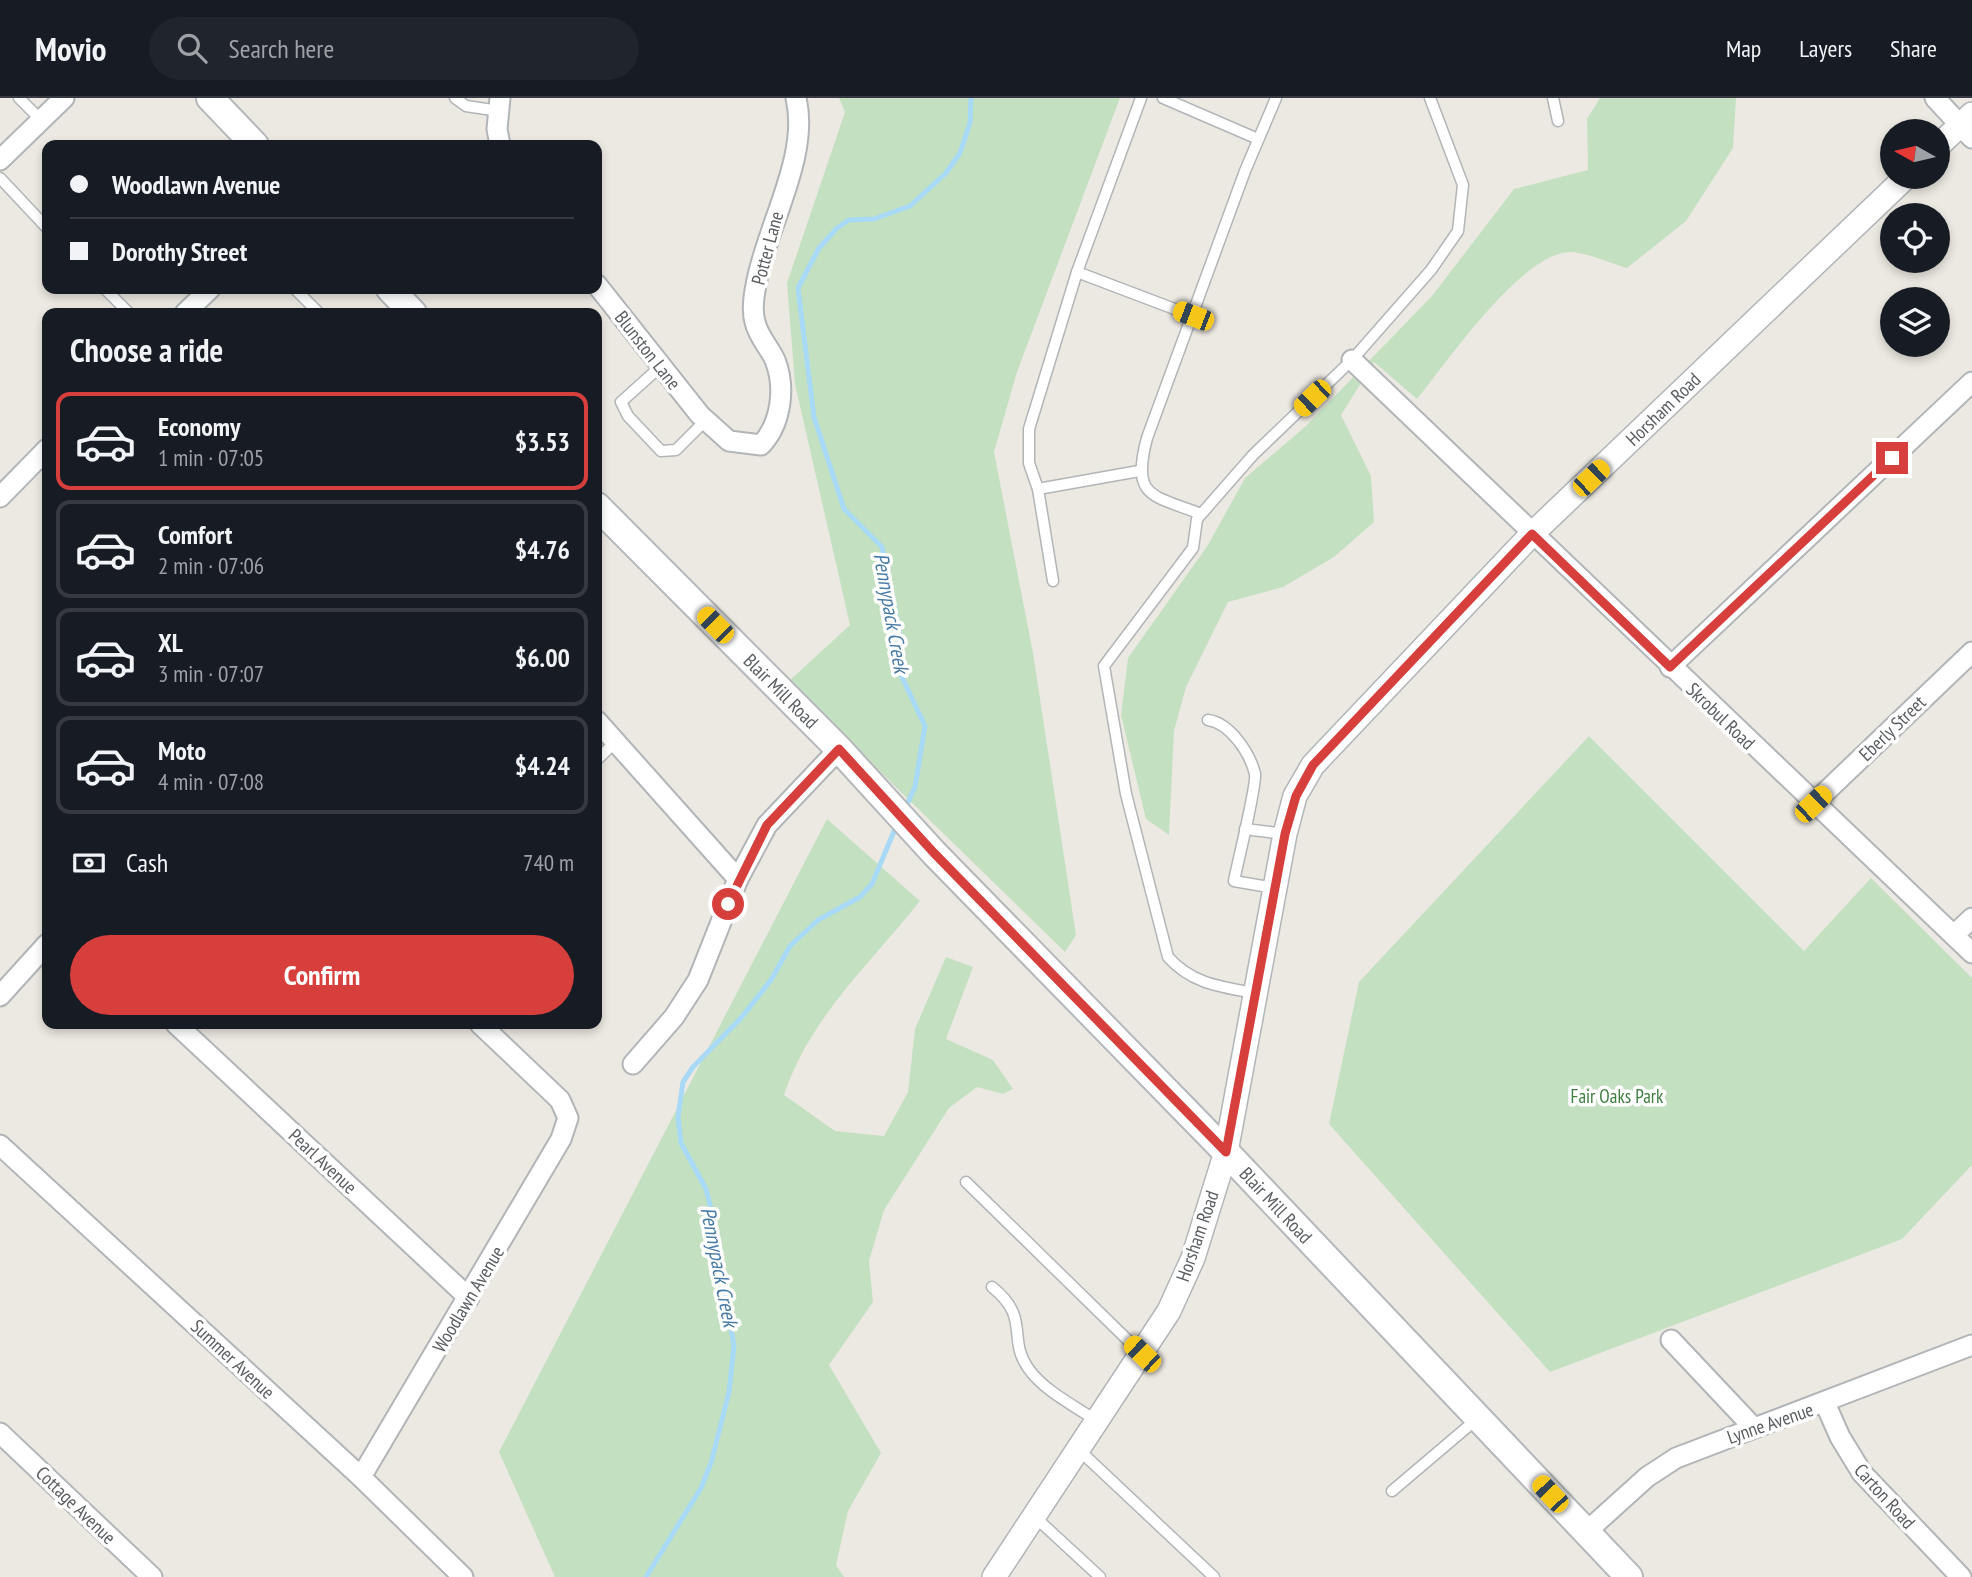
<!DOCTYPE html>
<meta charset="utf-8">
<style>
:root{--surface:#171b24;--page:#20242c;--text:#f1f3f6;--muted:#9ea1a6;--line:#363941;--accent:#d73f3d}
body{margin:0;font-family:"PT Sans Narrow",sans-serif;background:var(--page);color:var(--text);height:100vh;display:flex;flex-direction:column;font-size:26px;white-space:nowrap}
*{box-sizing:border-box;margin:0}
p{font-size:23px;color:var(--muted)}
.icon{flex:none;width:38px;height:38px;fill:none;stroke:currentColor;stroke-width:2;stroke-linecap:round;stroke-linejoin:round}
.map{position:relative;flex:1;overflow:hidden}
.drawer{position:absolute;left:42px;top:210px;width:560px;height:721px;display:flex;flex-direction:column;background:var(--surface);border-radius:14px;box-shadow:0 4px 10px #0003}
.drawer>*{flex:none}
.banner{position:absolute;left:42px;top:42px;width:560px;height:154px;border-radius:14px;box-shadow:0 4px 10px #0003;display:grid;align-content:center;height:154px;padding:0 28px;background:var(--surface)}
.needle{width:46px;rotate:278deg}
.controls{position:absolute;left:1880px;top:21px;display:grid;gap:14px}
.controls a{display:grid;place-items:center;width:70px;height:70px;border-radius:50%;background:var(--surface);box-shadow:0 4px 10px #0003;font-size:35px}
.end{position:absolute;width:32px;height:32px;margin:-16px;border:9px solid #d73f3d;background:#fff;box-shadow:0 0 0 4px #fff}
.from{border-radius:50%}
.car{position:absolute;width:21px;height:42px;margin:-21px -10px;border-radius:9px;box-shadow:0 0 5px 2px #0007;background:linear-gradient(#f5c518 24%,#345 0 40%,#f5c518 0 76%,#345 0 86%,#f5c518 0)}
.banner b{display:flex;align-items:center;gap:24px;height:66px;font-size:26px}
.banner b+b{border-top:2px solid var(--line)}
.banner i{width:18px;height:18px;background:var(--text)}
ul{padding:0;list-style:none}
li{display:flex;align-items:center;gap:21px;height:98px;margin:0 14px 10px;padding:0 14px;border:4px solid var(--line);border-radius:14px}
li div{flex:1}
li b{display:block;font-size:26px}
li em{font-style:normal;font-weight:700}
li.on{border-color:var(--accent)}
li>.icon{width:63px;height:63px;stroke-width:1.5}
h2{padding:0 28px;font-size:32px;line-height:84px}
.pay{display:flex;align-items:center;gap:18px;height:77px;padding:0 28px;font-size:26px}
.pay p{margin-inline-start:auto}
.button{display:flex;gap:14px;margin-top:auto;padding:14px 28px}
.button a{flex:1;height:80px;border-radius:42px;background:var(--accent);color:#fff;font-size:28px;font-weight:700;line-height:80px;text-align:center}
header{display:flex;align-items:center;gap:42px;box-sizing:border-box;height:98px;padding:0 35px;background:var(--surface);border-bottom:2px solid var(--line)}
header strong{font-size:33px}
nav{display:flex;gap:38px;margin-inline-start:auto;font-size:24px}
.search{width:490px;height:63px;background:var(--page);display:flex;align-items:center;gap:18px;box-sizing:border-box;padding:0 24px;border-radius:38px;color:var(--muted);font-size:26px}
.map>svg:first-child{display:block}
.green{fill:#c3e1c1}
.lines{fill:none;stroke-linecap:round;stroke-linejoin:round}
.stream{stroke:#a8d9f6;stroke-width:5}
.service-casing{stroke:#b2b5b8;stroke-width:13}
.minor-casing{stroke:#b2b5b8;stroke-width:23}
.tertiary-casing{stroke:#b2b5b8;stroke-width:26}
.secondary-casing{stroke:#b4b7bb;stroke-width:30}
.service{stroke:#fff;stroke-width:10}
.minor{stroke:#fff;stroke-width:19}
.tertiary{stroke:#fff;stroke-width:23}
.secondary{stroke:#fff;stroke-width:26}
.route{stroke:#d73f3d;stroke-width:9}
.labels{text-anchor:middle;stroke-width:7;stroke-linejoin:round;paint-order:stroke}
.street-label{font-size:19px;fill:#5a5e61;stroke:#fff}
.park-label{font-size:19px;fill:#3e7e3d;stroke:#fff}
.water-label{font-size:21px;font-style:italic;fill:#487ba6;stroke:#fff}
</style>
<header>
<strong>Movio</strong>
<div class="search"><svg class="icon" aria-label="search" viewBox="0 0 24 24"><circle cx="10" cy="10" r="6"/><path d="M15 15l6 6"/></svg>Search here</div>
<nav><a>Map</a><a>Layers</a><a>Share</a></nav>
</header>
<div class="map">
<svg width="1972" height="1479" viewBox="0 0 1972 1479">
<rect width="100%" height="100%" fill="#ece9e2"/>
<g class="green">
<polygon points="839,0 1120,0 1017,274 994,354 1033,555 1076,837 1065,854 788,584 850,527 795,286 787,185 845,14"/>
<path d="M1600,0H1736L1733,50L1686,123L1627,170C1612,166 1583,153 1569,154C1520,157 1448,263 1417,301L1374,264L1341,317L1371,378L1374,424L1334,459L1283,489L1228,504L1186,589L1174,633L1169,737L1146,721L1121,617L1128,560L1208,447L1245,380L1306,328L1432,198L1514,91L1588,72L1587,21Z"/>
<polygon points="1589,638 1804,853 1871,780 1972,880 1972,1067 1902,1141 1550,1274 1329,1026 1359,884"/>
<path d="M827,721L920,803C870,866 810,919 784,997L835,1033L884,1038L908,994L915,931L946,859L973,869L946,941L993,962L1013,991L1003,996L977,989L949,1010L884,1112L869,1163L873,1204L829,1267L881,1355L848,1413L836,1467L844,1479H555L499,1354Z"/>
</g>
<g class="lines">
<g class="stream">
<polyline points="905,711 915,689 925,628 899,573 900,537 882,449 844,411 814,319 798,190 819,150 837,130 849,122 874,121 910,108 946,75 960,55 970,25 971,0"/>
<polyline points="646,1479 701,1390 711,1365 729,1294 734,1248 711,1111 706,1091 681,1045 678,1019 683,984 693,969 741,920 771,882 790,848 818,822 860,799 872,786 897,726"/>
</g>
<g class="service-casing">
<g id="service">
<polyline points="19,0 41,22"/>
<polyline points="455,0 466,8 499,13"/>
<polyline points="1163,0 1258,41"/>
<polyline points="1553,0 1558,23"/>
<polyline points="0,80 47,130"/>
<polyline points="1077,174 1193,218"/>
<polyline points="105,191 129,215"/>
<polyline points="295,191 319,215"/>
<polyline points="661,268 621,304 628,318 661,353 676,352 706,322"/>
<polyline points="1038,391 1139,373"/>
<path d="M1201,416C1152,397 1131,400 1147,340L1245,73L1276,0"/>
<polyline points="1053,483 1038,391 1029,365 1029,331 1077,174 1141,0"/>
<path d="M1208,622C1230,625 1250,655 1255,676C1257,687 1237,767 1234,783L1274,790"/>
<polyline points="597,662 615,644"/>
<polyline points="1245,731 1285,736"/>
<path d="M1255,895C1221,889 1192,886 1168,859L1126,696L1104,568L1193,450L1197,421L1253,357L1352,262L1431,172L1458,133L1463,87L1430,0"/>
<polyline points="966,1084 1141,1255"/>
<path d="M992,1189C1031,1220 1007,1240 1028,1270C1044,1293 1075,1308 1097,1323"/>
<polyline points="1079,1352 1214,1479"/>
<polyline points="1392,1393 1478,1320"/>
<polyline points="1035,1419 1100,1479"/>
</g>
</g>
<g class="minor-casing">
<g id="minor">
<polyline points="1935,0 1972,40"/>
<polyline points="500,47 497,31 500,0"/>
<polyline points="0,62 64,0"/>
<path d="M597,187L700,317L729,343L761,347C781,326 786,290 775,262C769,249 758,238 755,224C752,214 754,197 756,187C766,129 810,59 796,0"/>
<polyline points="185,215 210,191"/>
<polyline points="1352,262 1972,855"/>
<polyline points="0,399 47,351"/>
<polyline points="1670,569 1972,284"/>
<polyline points="597,623 738,781"/>
<polyline points="1813,706 1972,554"/>
<polyline points="1954,837 1972,820"/>
<polyline points="0,898 47,846"/>
<polyline points="176,926 469,1200"/>
<polyline points="633,966 674,919 698,882 738,781 767,727 839,651"/>
<polyline points="0,1047 361,1379 463,1479"/>
<polyline points="1671,1242 1753,1329"/>
<polyline points="1825,1305 1840,1339 1862,1375 1961,1479"/>
<polyline points="0,1335 152,1479"/>
<polyline points="361,1379 561,1041 568,1020 560,1002 480,926"/>
<polyline points="1586,1434 1647,1379 1676,1360 1972,1247"/>
</g>
</g>
<g class="tertiary-casing">
<g id="tertiary">
<polyline points="1937,49 1972,16"/>
<polyline points="994,1479 1169,1213 1193,1160 1226,1054 1285,736 1295,698 1313,667 1532,436 1906,79"/>
</g>
</g>
<g class="secondary-casing">
<g id="secondary">
<polyline points="210,0 255,47"/>
<polyline points="390,191 413,215"/>
<polyline points="597,408 839,651 934,755 1226,1054 1629,1479"/>
</g>
</g>
<use href="#service" class="service"/>
<use href="#minor" class="minor"/>
<use href="#tertiary" class="tertiary"/>
<use href="#secondary" class="secondary"/>
</g>
<g class="lines">
<polyline class="route" points="728,806 767,727 839,651 934,755 1226,1054 1285,736 1296,698 1313,667 1532,436 1670,569 1892,360"/>
</g>
<g class="labels">
<g class="street-label">
<text transform="translate(767 150) rotate(-75)" y="7">Potter Lane</text>
<text transform="translate(648 252) rotate(52)" y="7">Blunston Lane</text>
<text transform="translate(1663 311) rotate(-44)" y="7">Horsham Road</text>
<text transform="translate(781 593) rotate(45)" y="7">Blair Mill Road</text>
<text transform="translate(1721 618) rotate(44)" y="7">Skrobul Road</text>
<text transform="translate(1892 630) rotate(-44)" y="7">Eberly Street</text>
<text transform="translate(323 1063) rotate(43)" y="7">Pearl Avenue</text>
<text transform="translate(1276 1107) rotate(47)" y="7">Blair Mill Road</text>
<text transform="translate(1197 1138) rotate(-71)" y="7">Horsham Road</text>
<text transform="translate(468 1201) rotate(-59)" y="7">Woodlawn Avenue</text>
<text transform="translate(233 1261) rotate(43)" y="7">Summer Avenue</text>
<text transform="translate(1770 1325) rotate(-19)" y="7">Lynne Avenue</text>
<text transform="translate(1885 1398) rotate(48)" y="7">Carton Road</text>
<text transform="translate(76 1407) rotate(44)" y="7">Cottage Avenue</text>
</g>
<g class="park-label">
<text x="1617" y="1005">Fair Oaks Park</text>
</g>
<g class="water-label">
<text transform="translate(891 515) rotate(80)" y="7">Pennypack Creek</text>
<text transform="translate(719 1169) rotate(79)" y="7">Pennypack Creek</text>
</g>
</g>
</svg>
<div class="controls">
<a><svg class="needle" viewBox="-14 -14 28 28"><path d="M0-13l5 13h-10z" fill="#e53935"/><path d="M0 13l5-13h-10z" fill="#9ea1a6"/></svg></a>
<a><svg class="icon" aria-label="locate" viewBox="0 0 24 24"><circle cx="12" cy="12" r="6"/><path d="M12 2v4M12 18v4M2 12h4M18 12h4"/></svg></a>
<a><svg class="icon" aria-label="layers" viewBox="0 0 24 24"><path d="M12 4l9 5-9 5-9-5zM3 14l9 5 9-5"/></svg></a>
</div>
<i class="end from" style="left:728px;top:806px"></i>
<i class="end" style="left:1892px;top:360px"></i>
<i class="car" style="left:1193px;top:218px;rotate:291deg"></i>
<i class="car" style="left:1312px;top:300px;rotate:226deg"></i>
<i class="car" style="left:1591px;top:380px;rotate:46deg"></i>
<i class="car" style="left:715px;top:527px;rotate:315deg"></i>
<i class="car" style="left:1813px;top:706px;rotate:46deg"></i>
<i class="car" style="left:1142px;top:1256px;rotate:314deg"></i>
<i class="car" style="left:1550px;top:1396px;rotate:317deg"></i>
<div class="banner">
<b><i class="from"></i>Woodlawn Avenue</b>
<b><i></i>Dorothy Street</b>
</div>
<section class="drawer">
<h2>Choose a ride</h2>
<ul>
<li class="on"><svg class="icon" aria-label="car" viewBox="0 0 24 24"><path d="M5 17H2v-5l4-1 3-4h7l3 4 3 1v5h-3M9 17h6M6 11h13"/><circle cx="7" cy="17" r="2"/><circle cx="17" cy="17" r="2"/></svg><div><b>Economy</b><p>1 min · 07:05</p></div><em>$3.53</em></li>
<li><svg class="icon" aria-label="car" viewBox="0 0 24 24"><path d="M5 17H2v-5l4-1 3-4h7l3 4 3 1v5h-3M9 17h6M6 11h13"/><circle cx="7" cy="17" r="2"/><circle cx="17" cy="17" r="2"/></svg><div><b>Comfort</b><p>2 min · 07:06</p></div><em>$4.76</em></li>
<li><svg class="icon" aria-label="car" viewBox="0 0 24 24"><path d="M5 17H2v-5l4-1 3-4h7l3 4 3 1v5h-3M9 17h6M6 11h13"/><circle cx="7" cy="17" r="2"/><circle cx="17" cy="17" r="2"/></svg><div><b>XL</b><p>3 min · 07:07</p></div><em>$6.00</em></li>
<li><svg class="icon" aria-label="car" viewBox="0 0 24 24"><path d="M5 17H2v-5l4-1 3-4h7l3 4 3 1v5h-3M9 17h6M6 11h13"/><circle cx="7" cy="17" r="2"/><circle cx="17" cy="17" r="2"/></svg><div><b>Moto</b><p>4 min · 07:08</p></div><em>$4.24</em></li>
</ul>
<div class="pay"><svg class="icon" aria-label="cash" viewBox="0 0 24 24"><path d="M3 7h18v10H3z"/><circle cx="12" cy="12" r="2"/></svg>Cash<p>740 m</p></div>
<div class="button"><a>Confirm</a></div>
</section>
</div>
